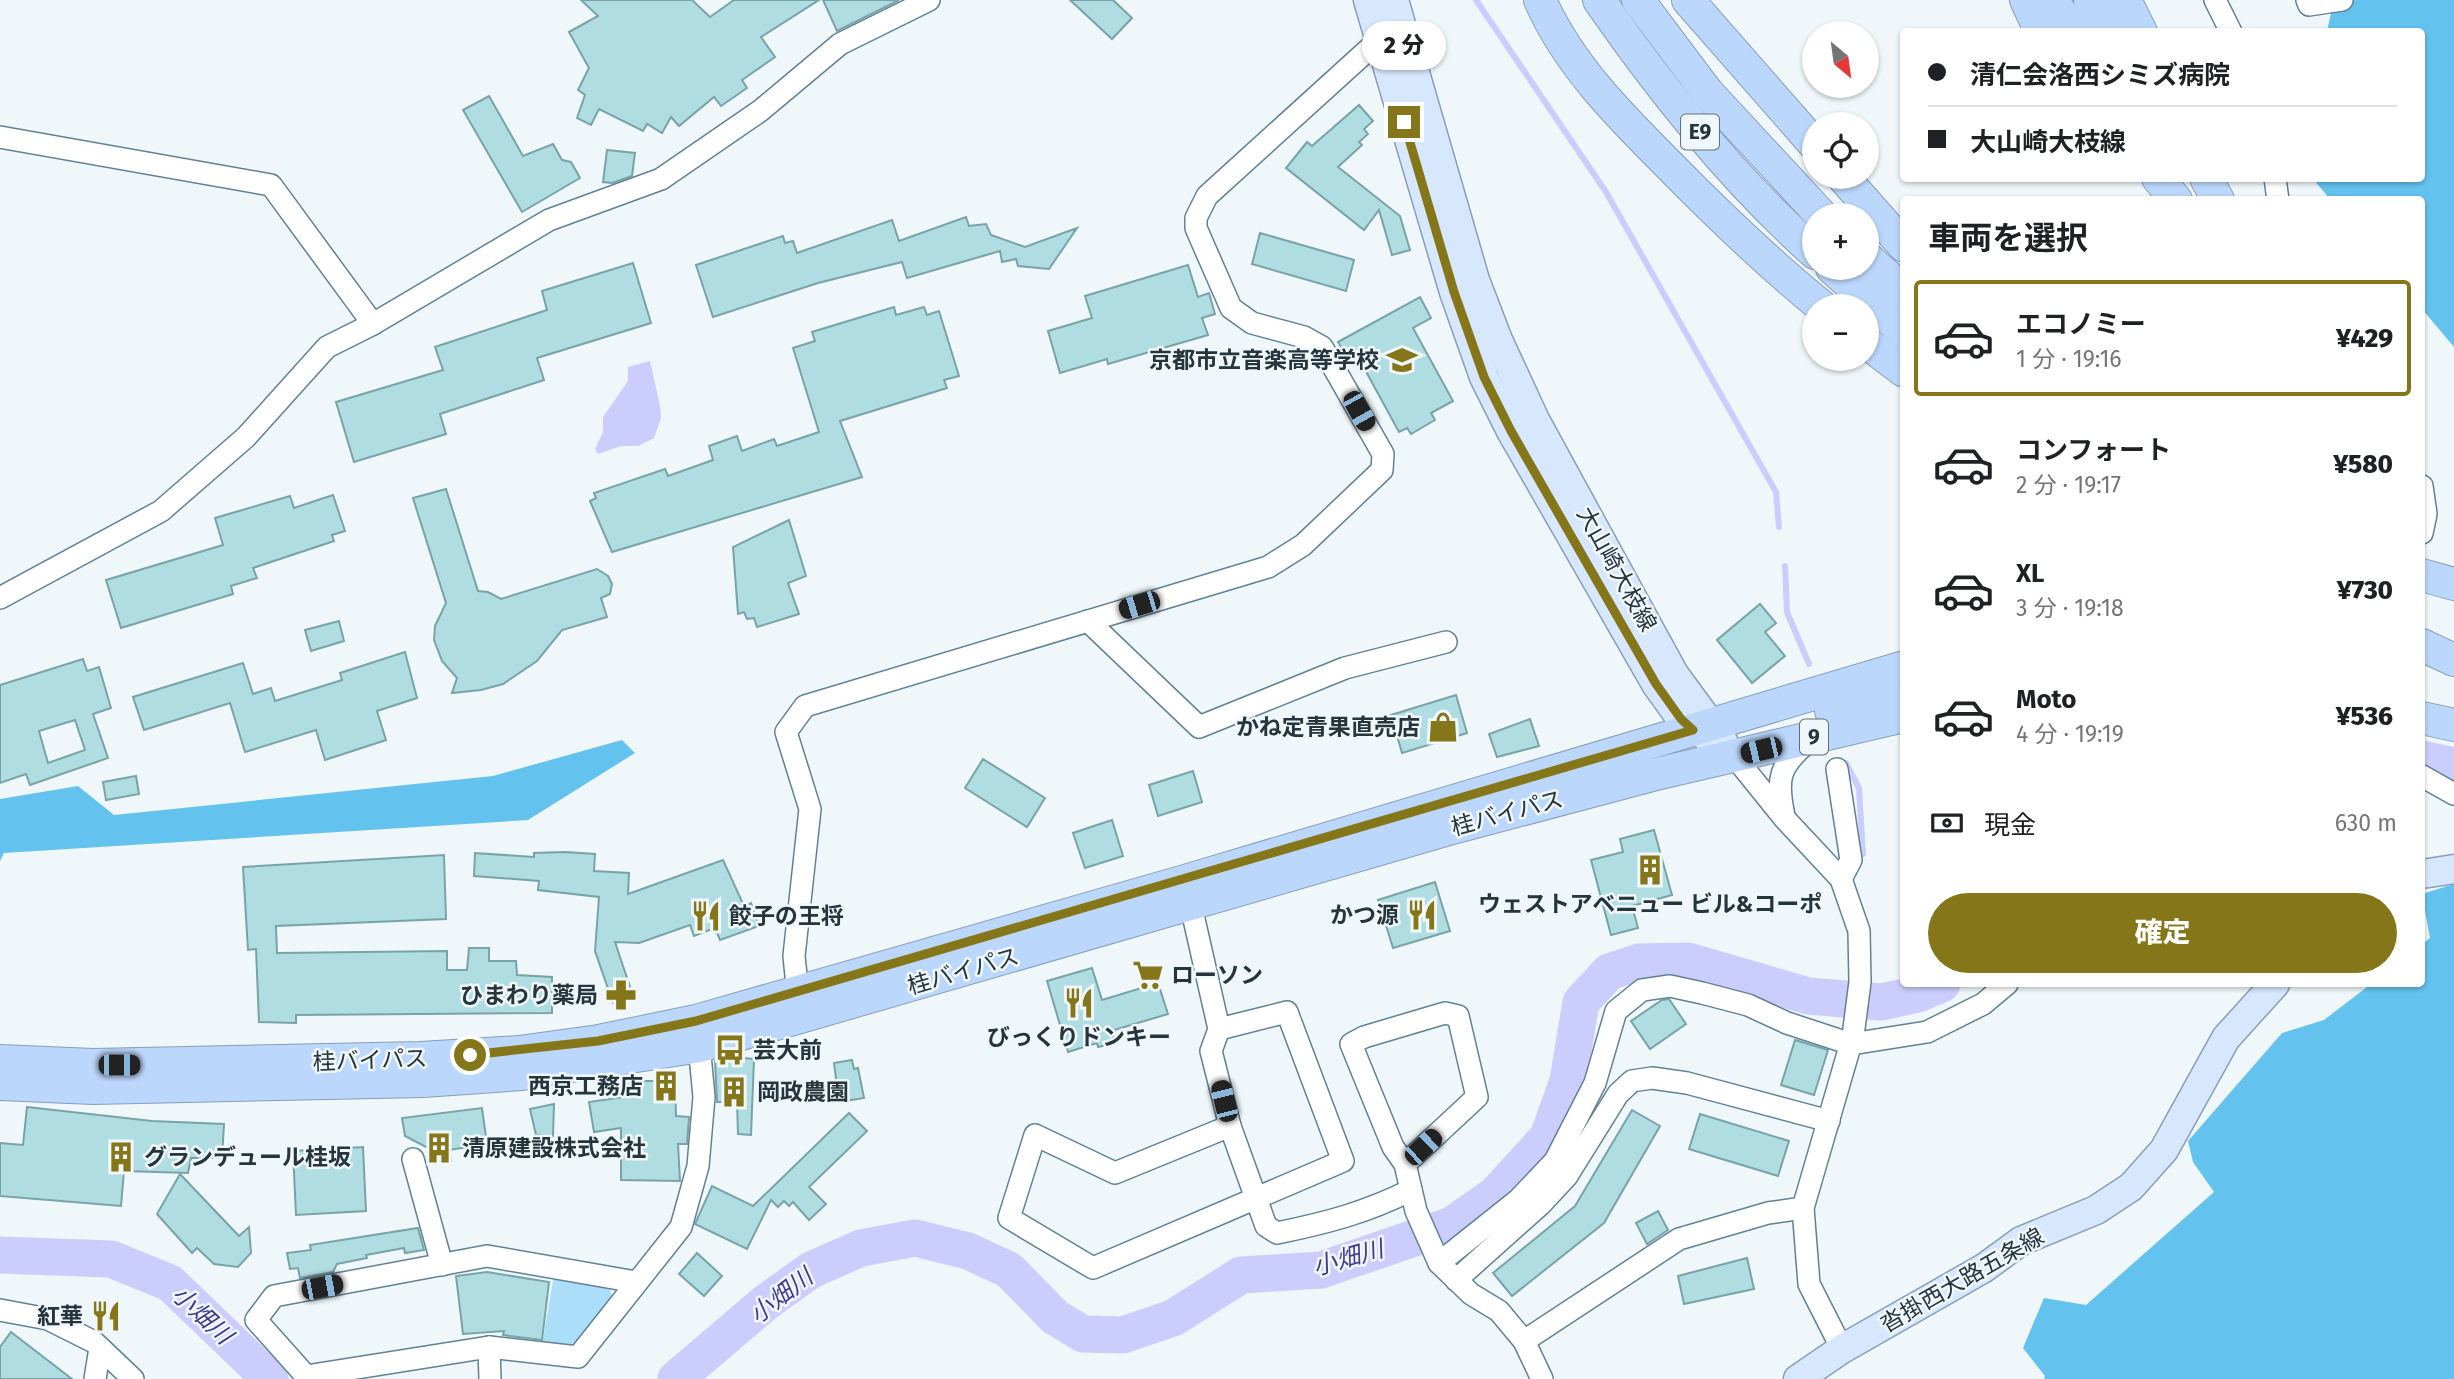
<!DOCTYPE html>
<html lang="ja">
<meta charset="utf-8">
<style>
:root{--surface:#fff;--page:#f6f6f6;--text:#202124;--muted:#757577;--line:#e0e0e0;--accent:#85761a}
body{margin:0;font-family:"Fira Sans","Noto Sans JP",sans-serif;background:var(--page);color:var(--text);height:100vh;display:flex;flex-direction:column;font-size:26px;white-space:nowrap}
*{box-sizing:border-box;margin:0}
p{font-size:23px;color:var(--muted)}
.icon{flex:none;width:38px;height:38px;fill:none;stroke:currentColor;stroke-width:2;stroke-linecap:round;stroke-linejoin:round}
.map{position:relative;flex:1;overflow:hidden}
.panel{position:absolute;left:1900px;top:196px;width:525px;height:791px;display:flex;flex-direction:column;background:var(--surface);border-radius:7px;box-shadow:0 2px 5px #0004}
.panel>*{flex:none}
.banner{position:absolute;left:1900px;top:28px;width:525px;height:154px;border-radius:7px;box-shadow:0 2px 5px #0004;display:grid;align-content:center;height:154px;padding:0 28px;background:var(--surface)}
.needle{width:46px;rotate:151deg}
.controls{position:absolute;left:1802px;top:21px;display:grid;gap:14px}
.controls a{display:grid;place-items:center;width:77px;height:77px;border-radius:50%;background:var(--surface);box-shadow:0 2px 5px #0004;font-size:35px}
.end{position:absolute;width:32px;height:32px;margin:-16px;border:9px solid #85761a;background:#fff;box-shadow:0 0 0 4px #fff}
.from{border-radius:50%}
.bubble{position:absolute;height:49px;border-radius:24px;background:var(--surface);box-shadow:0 2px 5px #0004;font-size:23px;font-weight:800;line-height:49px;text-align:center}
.car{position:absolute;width:21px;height:42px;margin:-21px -10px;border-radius:9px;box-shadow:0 0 5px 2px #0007;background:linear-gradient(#222 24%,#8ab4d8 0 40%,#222 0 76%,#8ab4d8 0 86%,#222 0)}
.banner b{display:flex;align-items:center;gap:24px;height:66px;font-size:26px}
.banner b+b{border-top:2px solid var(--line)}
.banner i{width:18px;height:18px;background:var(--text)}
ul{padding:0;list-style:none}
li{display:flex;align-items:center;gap:21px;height:116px;margin:0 14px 10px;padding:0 14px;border:4px solid transparent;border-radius:7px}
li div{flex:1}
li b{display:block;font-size:26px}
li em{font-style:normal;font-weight:800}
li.active{border-color:var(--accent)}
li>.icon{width:63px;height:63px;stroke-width:1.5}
h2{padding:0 28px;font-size:32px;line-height:84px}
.pay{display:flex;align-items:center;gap:18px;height:77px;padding:0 28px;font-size:26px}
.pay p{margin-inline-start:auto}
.cta{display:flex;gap:14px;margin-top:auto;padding:14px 28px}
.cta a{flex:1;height:80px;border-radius:42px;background:var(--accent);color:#fff;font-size:28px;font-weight:800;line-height:80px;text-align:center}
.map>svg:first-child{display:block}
.green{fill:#aadef9}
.forest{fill:#63c2ee}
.water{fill:#cbcdfd}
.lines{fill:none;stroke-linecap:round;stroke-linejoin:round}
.stream{stroke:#cbcdfd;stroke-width:6}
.river{stroke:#cbcdfd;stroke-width:37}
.building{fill:#b0dde2;stroke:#78a3a8;stroke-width:2;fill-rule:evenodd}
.minor-casing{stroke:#608294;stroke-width:24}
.major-casing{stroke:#889eb9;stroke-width:31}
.highway-casing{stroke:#889eb9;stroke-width:34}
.minor{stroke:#fff;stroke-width:21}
.major{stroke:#d7e7fd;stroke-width:28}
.highway{stroke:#bcd7fc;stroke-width:32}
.route{stroke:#85761a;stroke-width:9}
.labels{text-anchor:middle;stroke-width:5;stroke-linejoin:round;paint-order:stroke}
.shield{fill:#eff7fb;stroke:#626e75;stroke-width:2}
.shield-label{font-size:21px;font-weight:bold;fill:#26343c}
.poi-label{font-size:23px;font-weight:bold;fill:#26343c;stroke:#eff7fb;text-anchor:end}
.street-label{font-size:23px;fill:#26343c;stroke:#eff7fb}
.water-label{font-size:24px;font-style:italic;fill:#423890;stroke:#eff7fb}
</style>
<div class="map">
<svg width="2454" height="1379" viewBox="0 0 2454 1379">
<rect width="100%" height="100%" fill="#eff7fb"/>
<path class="green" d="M554,1275L608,1284L613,1299C589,1333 588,1350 542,1345Z"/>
<g class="forest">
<polygon points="2334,0 2454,0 2454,347 2422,309 2422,200 2330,199 2313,179 2422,178 2422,32 2327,31"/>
<polygon points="622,740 635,753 528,820 4,853 0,861 0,799 78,786 114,815 493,776"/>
<polygon points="2454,884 2454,1379 2044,1379 2045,1376 2023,1348 2044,1298 2086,1305 2214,1192 2193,1162 2188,1141 2282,1033 2324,1020 2371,984 2422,984 2422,944 2430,938 2422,894"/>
</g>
<polygon class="water" points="650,361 660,406 661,418 654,438 638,446 621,446 598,454 595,449 603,432 603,417 628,381 628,367"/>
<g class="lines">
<g class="stream">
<polyline points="1476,0 1606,192 1776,492 1779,527"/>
<polyline points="1785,566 1787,612 1809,664"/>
<polyline points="1846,763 1859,788 1863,854"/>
</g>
<g class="river">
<polyline points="2422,759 2454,766"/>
<polyline points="0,1255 111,1259 170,1283 270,1379"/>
<polyline points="676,1379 765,1303 811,1270 861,1248 915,1238 968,1251 1009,1270 1055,1317 1083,1334 1123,1335 1173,1318 1241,1275 1321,1270 1452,1225 1496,1194 1548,1137 1568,1081 1581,1002 1609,972 1639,962 1688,961 1808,996 1881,1002 1918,994 1942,984"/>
</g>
</g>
<g class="building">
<polygon points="581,0 692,0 710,17 734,0 819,0 761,37 775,57 742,80 747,88 721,106 714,97 679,126 671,117 662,133 647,124 643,131 599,109 591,125 577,118 585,95 578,90 589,68 569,32 598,16"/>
<polygon points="823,0 899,0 837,31"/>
<polygon points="1070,0 1113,0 1132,18 1112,39"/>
<polygon points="489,96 523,156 553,144 562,160 571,162 580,178 522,212 463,110"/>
<polygon points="1359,105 1373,121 1364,129 1368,134 1359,142 1362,145 1338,167 1400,216 1410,250 1392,255 1379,210 1364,230 1286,168 1307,142 1312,146"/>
<polygon points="607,150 635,153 632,176 612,183 603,182"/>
<polygon points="966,217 969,226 986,224 991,235 1025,247 1077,228 1049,269 1018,266 1016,259 1002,262 1000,251 907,278 902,262 818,283 713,317 696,265 783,236 785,243 793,241 797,253 892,220 899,241"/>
<polygon points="1260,233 1354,260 1346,291 1252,264"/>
<polygon points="633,263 651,323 537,358 544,380 440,414 446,434 354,462 336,402 443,370 435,347 547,310 542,291"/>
<polygon points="1188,265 1198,297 1209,293 1215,314 1202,318 1208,335 1108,364 1107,359 1060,373 1048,331 1092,318 1085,296"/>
<polygon points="1420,297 1431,318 1413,328 1453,401 1431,413 1435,420 1411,434 1407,428 1399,432 1358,357 1350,362 1338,342"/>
<polygon points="894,307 896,315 924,307 927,315 939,311 959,376 944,380 947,388 840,421 862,477 612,552 590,501 596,498 594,493 665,469 668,476 713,460 709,446 737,436 742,451 774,439 777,446 819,432 793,348 815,341 812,332"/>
<polygon points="446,489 478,591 488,592 501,599 597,569 608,576 612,584 610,594 601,598 607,617 562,630 537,661 503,684 481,690 452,693 457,678 442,661 434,640 435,626 446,603 413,498"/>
<polygon points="333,495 345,531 332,535 334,541 253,568 257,578 231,586 233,594 121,628 106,580 223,545 215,518 290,496 294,508"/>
<polygon points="789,520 806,576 788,583 799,614 757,627 754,618 747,619 744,612 738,614 733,547"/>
<polygon points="1760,604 1776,623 1765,632 1785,656 1752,683 1717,640"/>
<polygon points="339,621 344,641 311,651 305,630"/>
<polygon points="405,652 417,698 377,711 386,740 325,760 316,730 245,752 230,703 144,730 133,697 243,663 253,694 271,688 275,701 342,680 340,673"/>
<path d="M83,659L87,671L99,667L111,708L93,714L108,758L30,785L26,774L0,783V685ZM75,720L85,750L48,763L39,731Z"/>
<polygon points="1456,695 1467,733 1402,753 1391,715"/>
<polygon points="1530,719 1539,746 1497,757 1489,734"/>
<polygon points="983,759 1045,798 1027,827 965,788"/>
<polygon points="1193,771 1202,802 1158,816 1149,785"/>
<polygon points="136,776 139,794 106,800 103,782"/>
<polygon points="1112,820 1123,856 1085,868 1073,833"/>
<polygon points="1654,830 1672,895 1632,906 1638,928 1611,935 1591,860 1623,852 1620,839"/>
<polygon points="565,852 595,854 594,871 629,873 628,894 723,860 744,906 751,903 759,926 720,940 715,928 694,936 690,925 639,943 615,942 633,996 613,1003 595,951 599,897 538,890 539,881 474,876 475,853 534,857 534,853"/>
<polygon points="444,855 446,919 276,926 277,953 447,951 447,970 467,970 469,948 489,948 489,961 516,961 517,975 552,977 552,1013 296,1015 296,1023 259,1022 256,949 248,950 243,867"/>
<polygon points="1435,882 1450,931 1393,948 1378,900"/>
<polygon points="1092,968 1102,1000 1158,983 1168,1014 1111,1031 1115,1043 1098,1047 1097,1043 1068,1052 1047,981"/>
<polygon points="1669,999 1686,1024 1650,1049 1631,1021 1662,1000"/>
<polygon points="1795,1040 1828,1050 1814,1095 1781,1085"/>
<polygon points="730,1057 754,1059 751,1135 738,1134 737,1102 717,1102 715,1061"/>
<polygon points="852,1060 854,1069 858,1068 864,1098 839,1102 834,1063"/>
<polygon points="657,1077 675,1077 676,1116 689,1117 687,1144 678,1144 680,1181 621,1180 621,1128 594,1132 589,1102 624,1097 625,1081 657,1081"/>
<polygon points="554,1104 553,1136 536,1135 530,1109"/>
<polygon points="27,1107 152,1121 224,1124 222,1158 191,1158 188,1173 124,1171 121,1206 0,1196 0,1143 23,1145"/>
<polygon points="482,1108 487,1144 449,1150 451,1160 405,1136 402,1118"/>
<polygon points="1632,1110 1660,1126 1604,1223 1512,1296 1493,1273 1575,1206"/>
<polygon points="849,1113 867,1131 809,1187 826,1204 809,1220 793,1202 789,1206 784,1201 778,1207 771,1200 747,1249 695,1224 712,1186 753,1206"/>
<polygon points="1700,1114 1789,1141 1778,1176 1689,1149"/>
<polygon points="363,1147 366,1211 296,1215 293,1151"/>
<polygon points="180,1174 239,1236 249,1227 251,1253 238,1267 214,1264 197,1248 192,1253 157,1214"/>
<polygon points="1658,1211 1668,1230 1647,1244 1636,1223"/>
<polygon points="418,1228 424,1250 405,1253 404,1248 366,1255 367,1258 337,1264 333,1272 300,1278 298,1268 290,1269 287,1253 311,1250 310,1245"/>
<polygon points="697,1253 722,1276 704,1296 679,1274"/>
<polygon points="1747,1258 1754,1289 1684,1304 1678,1276"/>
<polygon points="487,1272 549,1282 542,1340 503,1335 504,1331 463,1334 456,1276"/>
<polygon points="11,1332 72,1379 0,1379 0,1347"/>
</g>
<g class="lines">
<g class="minor-casing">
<g id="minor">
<polyline points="2215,0 2231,32"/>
<polyline points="2307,0 2309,5 2342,0"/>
<polyline points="0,137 271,185 373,324"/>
<polyline points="2275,178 2278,200"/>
<polyline points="2422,486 2426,514 2422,533"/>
<polyline points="0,598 161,511 246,437 327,347 373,324 549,220 661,179 760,111 840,44 929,0"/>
<polyline points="1088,621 1199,727 1345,668 1446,642"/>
<polyline points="1734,756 1784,818 1841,879 1859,931 1860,982 1853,1036 1803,1208 1809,1284 1842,1349"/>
<polyline points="1837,769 1851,860 1841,879"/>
<polyline points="2422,776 2454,794"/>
<path d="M1784,816C1776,778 1779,766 1809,741"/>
<path d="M1188,893L1219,1029L1211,1051L1230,1126L1266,1226L1277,1233C1326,1223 1365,1213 1411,1190"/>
<polyline points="799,1005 794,956 810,809 786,732 805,706 1268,567 1303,545 1382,470 1383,454 1322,347 1304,337 1252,323 1231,308 1196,228 1196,218 1207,196 1380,39 1391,37"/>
<polyline points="1219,1029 1287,1012 1343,1161 1093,1268 1009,1218 1035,1135 1115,1173 1230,1126"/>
<polyline points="413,1159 442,1265"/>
<polyline points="1405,1164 1477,1097 1458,1016 1445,1013 1364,1037 1351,1044 1393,1147 1405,1164 1416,1211 1439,1263 1471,1294 1499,1311 1524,1341 1542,1379"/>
<polyline points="1439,1263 1518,1200 1555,1161 1595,1083 1616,1011 1642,990 1670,986 1702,993 1748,1005 1787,1023 1851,1044 1927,1032 1983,1004 2007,984"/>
<polyline points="1456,1280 1540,1205 1567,1176 1618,1094 1632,1081 1652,1078 1687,1083 1829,1121"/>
<polyline points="636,1282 487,1256 274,1296 256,1320 306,1376 489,1347 578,1357 681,1227 698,1166 704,1097 698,1034"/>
<polyline points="0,1310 48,1319 94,1342 133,1379"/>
<polyline points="1524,1341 1679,1239 1768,1213 1803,1208"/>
<polyline points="489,1347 490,1379"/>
<polyline points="95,1379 100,1348"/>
</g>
</g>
<g class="major-casing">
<g id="major">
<polyline points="1368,0 1454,292 1484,377 1511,431 1656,684 1681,719 1734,756"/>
<polyline points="1394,0 1475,280 1498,340 1535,420 1674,674 1723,741"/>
<polyline points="2422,874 2454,869"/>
<polyline points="1798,1379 1842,1349 1984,1268 2021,1241 2096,1210 2131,1187 2164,1150 2226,1038 2275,984"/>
</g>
</g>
<g class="highway-casing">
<g id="highway">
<path d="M1540,0C1568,64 1619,115 1668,164C1717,214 1767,262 1821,306"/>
<path d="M1599,0C1662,91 1732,179 1815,253"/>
<polyline points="1638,0 1707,92 1821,215"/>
<polyline points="1688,0 1815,145"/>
<polyline points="2026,0 2041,32"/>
<polyline points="2052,0 2074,32"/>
<polyline points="2090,0 2111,32"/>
<polyline points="2125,0 2141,32"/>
<polyline points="1843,177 1904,246"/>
<polyline points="2158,178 2176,200"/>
<polyline points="2206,178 2218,200"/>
<polyline points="1867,258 1904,291"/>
<polyline points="1832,268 1904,332"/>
<polyline points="1867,343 1904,371"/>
<polyline points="2422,575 2454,584"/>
<polyline points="2422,645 2454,660"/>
<polyline points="1831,711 1904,692"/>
<polyline points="2422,718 2454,725"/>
<polyline points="0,1061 93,1065 421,1058 519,1052 599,1041 696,1021 1185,881 1904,667"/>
<polyline points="0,1084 93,1088 423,1081 522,1074 700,1046 1449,829 1652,775 1904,716"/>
</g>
</g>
<use href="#minor" class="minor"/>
<use href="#major" class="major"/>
<use href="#highway" class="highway"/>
</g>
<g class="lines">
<polyline class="route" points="470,1055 598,1041 696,1021 1693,730 1681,719 1656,684 1511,431 1484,377 1454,292 1404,122"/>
</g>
<defs>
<g id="school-bare" transform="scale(2.415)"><path d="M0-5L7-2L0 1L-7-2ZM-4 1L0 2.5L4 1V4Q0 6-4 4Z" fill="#85761a" stroke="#eff7fb" stroke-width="2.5" paint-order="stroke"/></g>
<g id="shop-bare" transform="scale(2.415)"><path d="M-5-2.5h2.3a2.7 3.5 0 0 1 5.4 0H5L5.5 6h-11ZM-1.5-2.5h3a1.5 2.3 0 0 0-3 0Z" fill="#85761a" stroke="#eff7fb" stroke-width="2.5" paint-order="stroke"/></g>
<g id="building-bare" transform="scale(2.415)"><path d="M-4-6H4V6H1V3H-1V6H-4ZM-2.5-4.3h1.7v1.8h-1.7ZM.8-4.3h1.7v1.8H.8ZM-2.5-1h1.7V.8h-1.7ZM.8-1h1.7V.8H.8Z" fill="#85761a" stroke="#eff7fb" stroke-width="2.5" paint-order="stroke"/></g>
<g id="restaurant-bare" transform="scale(2.415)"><path d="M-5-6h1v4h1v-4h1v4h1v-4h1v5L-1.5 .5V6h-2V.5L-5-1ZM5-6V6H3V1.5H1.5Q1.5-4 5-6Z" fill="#85761a" stroke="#eff7fb" stroke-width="2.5" paint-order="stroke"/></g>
<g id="supermarket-bare" transform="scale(2.415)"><path d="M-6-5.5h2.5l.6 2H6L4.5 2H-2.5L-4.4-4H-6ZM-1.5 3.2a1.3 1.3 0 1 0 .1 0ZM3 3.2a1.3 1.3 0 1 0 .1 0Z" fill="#85761a" stroke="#eff7fb" stroke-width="2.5" paint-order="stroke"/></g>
<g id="pharmacy-bare" transform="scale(2.415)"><path d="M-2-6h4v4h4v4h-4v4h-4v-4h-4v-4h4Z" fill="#85761a" stroke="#eff7fb" stroke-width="2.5" paint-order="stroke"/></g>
<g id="bus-bare" transform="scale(2.415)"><path d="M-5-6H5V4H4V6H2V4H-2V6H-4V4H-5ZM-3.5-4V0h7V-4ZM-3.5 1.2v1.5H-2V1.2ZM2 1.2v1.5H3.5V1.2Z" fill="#85761a" stroke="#eff7fb" stroke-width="2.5" paint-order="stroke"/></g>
</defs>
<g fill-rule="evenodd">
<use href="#school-bare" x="1402" y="360"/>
<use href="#shop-bare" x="1443" y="727"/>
<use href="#building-bare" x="1650" y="870"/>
<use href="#restaurant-bare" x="1422" y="915"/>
<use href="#restaurant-bare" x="706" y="916"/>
<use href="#supermarket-bare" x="1148" y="975"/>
<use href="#pharmacy-bare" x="621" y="995"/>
<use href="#restaurant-bare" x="1079" y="1003"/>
<use href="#bus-bare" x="730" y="1050"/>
<use href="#building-bare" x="666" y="1086"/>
<use href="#building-bare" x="734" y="1092"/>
<use href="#building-bare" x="439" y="1148"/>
<use href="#building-bare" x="121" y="1157"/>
<use href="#restaurant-bare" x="106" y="1316"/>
</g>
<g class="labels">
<g class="shield">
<rect x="1681" y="114.5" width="38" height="35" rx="5"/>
<rect x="1800" y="719.5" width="28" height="35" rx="5"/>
</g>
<g class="shield-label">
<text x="1700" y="139">E9</text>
<text x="1814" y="744">9</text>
</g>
<g class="poi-label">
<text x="1379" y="368">京都市立音楽高等学校</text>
<text x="1420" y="735">かね定青果直売店</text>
<text x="1650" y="912" text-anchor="middle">ウェストアベニュー ビル&amp;コーポ</text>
<text x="1399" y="923">かつ源</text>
<text x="729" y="924" text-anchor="start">餃子の王将</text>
<text x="1171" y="983" text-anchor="start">ローソン</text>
<text x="598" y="1003">ひまわり薬局</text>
<text x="1079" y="1045" text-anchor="middle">びっくりドンキー</text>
<text x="753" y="1058" text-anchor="start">芸大前</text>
<text x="643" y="1094">西京工務店</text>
<text x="757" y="1100" text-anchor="start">岡政農園</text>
<text x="462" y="1156" text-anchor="start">清原建設株式会社</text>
<text x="144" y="1165" text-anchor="start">グランデュール桂坂</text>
<text x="83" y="1324">紅華</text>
</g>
<g class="street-label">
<text transform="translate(1617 569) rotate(61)" y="8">大山崎大枝線</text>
<text transform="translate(1507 813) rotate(-15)" y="8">桂バイパス</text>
<text transform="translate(963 971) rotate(-16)" y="8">桂バイパス</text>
<text transform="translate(370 1060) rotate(-2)" y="8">桂バイパス</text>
<text transform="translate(1962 1280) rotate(-30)" y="8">沓掛西大路五条線</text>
</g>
<g class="water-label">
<text transform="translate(1348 1258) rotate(-16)" y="8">小畑川</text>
<text transform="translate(781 1296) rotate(-38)" y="8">小畑川</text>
<text transform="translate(202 1315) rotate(43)" y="8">小畑川</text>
</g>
</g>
</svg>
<div class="controls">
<a><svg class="needle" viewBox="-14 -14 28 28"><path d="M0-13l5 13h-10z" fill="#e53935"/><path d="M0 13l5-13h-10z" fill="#757577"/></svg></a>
<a><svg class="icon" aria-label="locate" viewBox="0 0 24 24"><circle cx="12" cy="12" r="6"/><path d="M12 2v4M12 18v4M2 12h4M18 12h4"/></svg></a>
<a>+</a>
<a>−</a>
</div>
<i class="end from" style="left:470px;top:1055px"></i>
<i class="end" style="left:1404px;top:122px"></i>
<div class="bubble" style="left:1362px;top:21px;width:84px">2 分</div>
<i class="car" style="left:1359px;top:411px;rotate:151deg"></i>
<i class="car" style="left:1139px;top:605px;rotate:253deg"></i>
<i class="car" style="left:1761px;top:750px;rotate:257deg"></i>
<i class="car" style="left:119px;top:1065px;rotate:90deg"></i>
<i class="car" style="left:1224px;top:1101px;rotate:346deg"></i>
<i class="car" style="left:1423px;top:1147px;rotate:47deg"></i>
<i class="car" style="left:322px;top:1287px;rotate:79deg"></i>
<div class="banner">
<b><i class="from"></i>清仁会洛西シミズ病院</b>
<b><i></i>大山崎大枝線</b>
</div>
<section class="panel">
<h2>車両を選択</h2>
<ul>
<li class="active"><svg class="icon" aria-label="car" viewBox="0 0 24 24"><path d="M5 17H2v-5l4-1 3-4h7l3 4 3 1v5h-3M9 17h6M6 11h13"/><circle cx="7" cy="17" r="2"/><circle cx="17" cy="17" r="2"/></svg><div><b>エコノミー</b><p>1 分 · 19:16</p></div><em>¥429</em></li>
<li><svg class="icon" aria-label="car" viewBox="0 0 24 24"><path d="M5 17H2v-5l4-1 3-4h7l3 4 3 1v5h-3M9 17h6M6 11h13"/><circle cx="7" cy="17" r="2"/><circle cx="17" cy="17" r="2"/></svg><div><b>コンフォート</b><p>2 分 · 19:17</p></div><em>¥580</em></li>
<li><svg class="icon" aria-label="car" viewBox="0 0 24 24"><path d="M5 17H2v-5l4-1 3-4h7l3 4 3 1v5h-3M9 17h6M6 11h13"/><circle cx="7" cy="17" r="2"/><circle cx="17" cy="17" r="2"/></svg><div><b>XL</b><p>3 分 · 19:18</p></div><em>¥730</em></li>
<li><svg class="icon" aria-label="car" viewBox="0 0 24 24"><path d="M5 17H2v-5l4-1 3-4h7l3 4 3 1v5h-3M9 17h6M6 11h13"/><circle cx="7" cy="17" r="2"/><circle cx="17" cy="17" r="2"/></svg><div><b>Moto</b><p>4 分 · 19:19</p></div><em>¥536</em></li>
</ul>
<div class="pay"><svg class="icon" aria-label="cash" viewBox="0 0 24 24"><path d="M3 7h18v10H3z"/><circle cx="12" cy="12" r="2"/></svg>現金<p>630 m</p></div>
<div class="cta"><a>確定</a></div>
</section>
</div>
